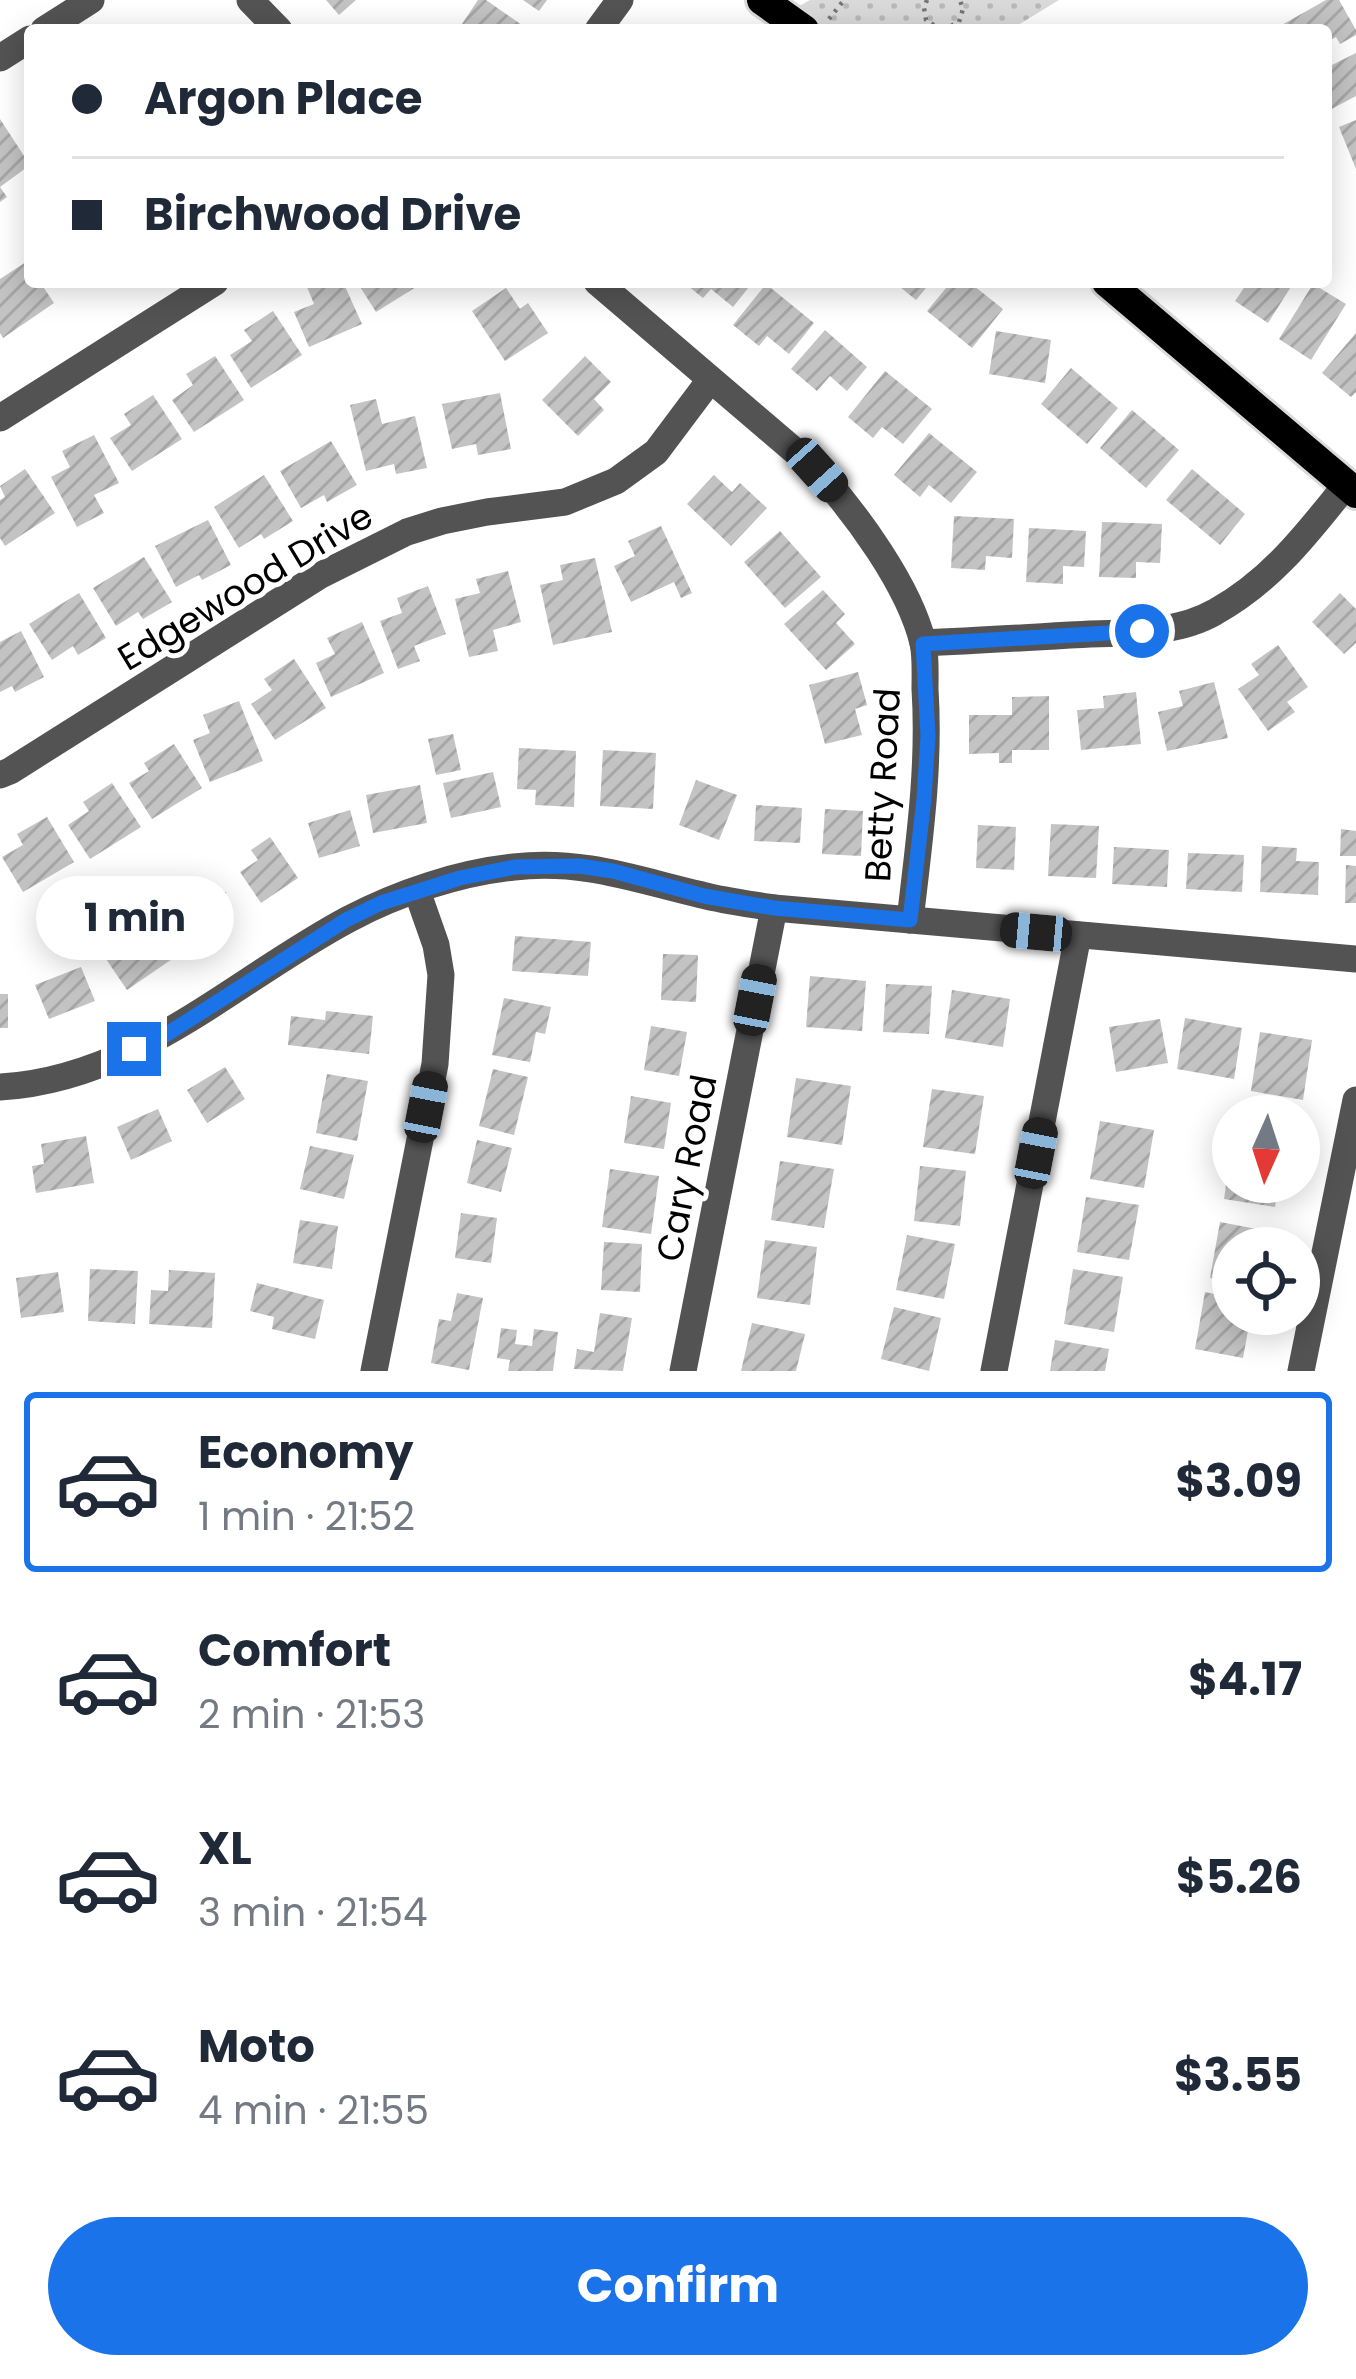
<!DOCTYPE html>
<meta charset="utf-8">
<style>
:root{--surface:#fff;--page:#f2f2f3;--text:#1f2937;--muted:#747a83;--line:#e0e1e3;--accent:#1a73e8}
body{margin:0;font-family:Poppins,sans-serif;background:var(--page);color:var(--text);height:100vh;display:flex;flex-direction:column;font-size:45px;white-space:nowrap}
*{box-sizing:border-box;margin:0}
p{font-size:39px;color:var(--muted)}
.icon{flex:none;width:66px;height:66px;fill:none;stroke:currentColor;stroke-width:2;stroke-linecap:round;stroke-linejoin:round}
.map{position:relative;height:1371px;overflow:hidden}
.side{display:flex;flex-direction:column;background:var(--surface);flex:1}
.side>*{flex:none}
.guide{position:absolute;left:24px;top:24px;width:1308px;height:264px;border-radius:12px;box-shadow:0 6px 30px #0003;display:grid;align-content:center;height:264px;padding:0 48px;background:var(--surface)}
.needle{width:78px;rotate:183deg}
.fabs{position:absolute;left:1212px;top:1095px;display:grid;gap:24px}
.fabs a{display:grid;place-items:center;width:108px;height:108px;border-radius:50%;background:var(--surface);box-shadow:0 6px 30px #0003;font-size:60px}
.end{position:absolute;width:54px;height:54px;margin:-27px;border:15px solid #1a73e8;background:#fff;box-shadow:0 0 0 6px #fff}
.from{border-radius:50%}
.bubble{position:absolute;height:84px;border-radius:42px;background:var(--surface);box-shadow:0 6px 30px #0003;font-size:39px;font-weight:700;line-height:84px;text-align:center}
.car{position:absolute;width:36px;height:72px;margin:-36px -18px;border-radius:15px;box-shadow:0 0 9px 3px #0007;background:linear-gradient(#222 24%,#8ab4d8 0 40%,#222 0 76%,#8ab4d8 0 86%,#222 0)}
.guide b{display:flex;align-items:center;gap:42px;height:114px;font-size:45px}
.guide b+b{border-top:3px solid var(--line)}
.guide i{width:30px;height:30px;background:var(--text)}
ul{padding:21px 0 0;list-style:none}
li{display:flex;align-items:center;gap:36px;height:180px;margin:0 24px 18px;padding:0 24px;border:6px solid transparent;border-radius:12px}
li div{flex:1}
li b{display:block;font-size:45px}
li em{font-style:normal;font-weight:700}
li.current{border-color:var(--accent)}
li>.icon{width:108px;height:108px;stroke-width:1.5}
.button{display:flex;gap:24px;margin-top:auto;padding:24px 48px}
.button a{flex:1;height:138px;border-radius:72px;background:var(--accent);color:#fff;font-size:48px;font-weight:700;line-height:138px;text-align:center}
.map>svg:first-child{display:block}
.park{fill:url(#park-dots)}
.building{fill:url(#building-hatch)}
.lines{fill:none;stroke-linecap:round;stroke-linejoin:round}
.major-casing{stroke:#dbdbdb;stroke-width:36}
.path{stroke:#757575;stroke-width:4.5;stroke-dasharray:3 6;stroke-linecap:butt}
.minor{stroke:#535353;stroke-width:27}
.major{stroke:#000;stroke-width:30}
.route{stroke:#1a73e8;stroke-width:15}
.labels{text-anchor:middle;stroke-width:10;stroke-linejoin:round;paint-order:stroke}
.street-label{font-size:36px;fill:#000;stroke:#fff}
</style>
<div class="map">
<svg width="1356" height="1371" viewBox="0 0 1356 1371">
<defs>
<pattern id="park-dots" width="8" height="8" patternUnits="userSpaceOnUse" patternTransform="scale(3)"><rect width="8" height="8" fill="#dadada"/><path d="M2 2h.1M6 6h.1" fill="none" stroke="#b9b9b9" stroke-width="1.8" stroke-linecap="round"/></pattern>
<pattern id="building-hatch" width="6" height="6" patternUnits="userSpaceOnUse" patternTransform="scale(3)"><rect width="6" height="6" fill="#c3c3c3"/><path d="M-1 1l2-2M0 6l6-6M5 7l2-2" fill="none" stroke="#a6a6a6"/></pattern>
</defs>
<rect width="100%" height="100%" fill="#fff"/>
<polygon class="park" points="810,0 1059,0 1010,30 804,30 783,15"/>
<g class="building">
<polygon points="326,0 356,0 339,15"/>
<polygon points="478,0 486,0 529,30 458,30"/>
<polygon points="523,0 547,0 539,11"/>
<polygon points="1326,0 1339,0 1356,30 1356,35 1340,44 1336,37 1326,43 1326,30 1282,30 1280,26"/>
<polygon points="1356,53 1356,96 1326,112 1326,68"/>
<polygon points="0,119 30,165 0,187 7,197 0,202"/>
<polygon points="1356,120 1356,169 1339,127"/>
<polygon points="26,262 30,267 30,282 40,282 54,303 3,338 0,333 0,279"/>
<polygon points="319,282 343,282 362,324 309,347 294,312 314,304 307,287"/>
<polygon points="357,282 424,282 376,312"/>
<polygon points="683,282 753,282 733,307 711,289 703,298"/>
<polygon points="894,282 931,282 916,300"/>
<polygon points="951,282 969,282 1003,309 972,348 927,311"/>
<polygon points="1248,282 1294,282 1268,323 1235,301"/>
<polygon points="766,284 814,323 789,354 767,336 759,346 733,325"/>
<polygon points="1313,284 1346,304 1311,360 1279,339"/>
<polygon points="506,288 520,309 528,303 548,333 505,361 472,311"/>
<polygon points="273,311 302,355 251,388 230,355 252,341 244,330"/>
<polygon points="825,330 867,367 847,391 830,376 817,391 791,369"/>
<polygon points="996,331 1051,340 1045,383 989,374"/>
<polygon points="1356,333 1356,392 1351,397 1322,373"/>
<polygon points="215,356 244,400 194,432 172,400 193,385 186,374"/>
<polygon points="585,356 611,382 594,399 604,410 578,436 542,400"/>
<polygon points="1071,368 1118,408 1087,444 1041,404"/>
<polygon points="885,371 932,409 903,444 882,427 873,438 848,417"/>
<polygon points="500,393 511,449 478,455 476,444 452,449 442,404"/>
<polygon points="153,395 182,439 132,471 110,438 131,425 124,414"/>
<polygon points="376,399 382,424 415,416 427,468 396,474 394,464 366,471 350,405"/>
<polygon points="1132,410 1179,450 1146,488 1100,448"/>
<polygon points="929,433 977,472 951,503 929,485 920,497 894,475"/>
<polygon points="94,435 119,483 94,495 104,513 77,527 51,477 70,467 62,451"/>
<polygon points="331,441 357,485 327,502 324,495 301,508 280,471"/>
<polygon points="25,469 55,513 5,546 0,538 0,500 5,497 0,486"/>
<polygon points="1192,469 1245,514 1220,545 1166,500"/>
<polygon points="264,475 293,521 264,539 261,534 239,548 214,507"/>
<polygon points="714,475 732,492 740,483 767,508 731,546 687,504"/>
<polygon points="954,516 1014,519 1012,558 986,556 985,570 951,568"/>
<polygon points="208,520 231,565 202,580 199,575 176,587 155,546"/>
<polygon points="1102,522 1162,524 1160,563 1136,562 1136,578 1099,577"/>
<polygon points="661,526 692,593 681,598 674,582 631,602 614,566 635,556 628,541"/>
<polygon points="1029,528 1086,531 1084,567 1063,566 1063,584 1026,582"/>
<polygon points="780,531 821,577 785,608 744,562"/>
<polygon points="144,557 172,602 143,619 138,612 116,626 93,588"/>
<polygon points="595,558 612,632 553,645 540,585 563,580 560,565"/>
<polygon points="508,571 521,622 493,630 498,651 469,657 455,599 480,593 476,579"/>
<polygon points="428,586 446,634 414,646 420,661 398,669 380,621 402,613 397,598"/>
<polygon points="823,590 845,614 836,623 855,644 826,670 784,624"/>
<polygon points="79,593 106,638 78,655 73,646 52,660 29,624"/>
<polygon points="1340,593 1356,609 1356,643 1344,654 1312,622"/>
<polygon points="362,622 384,673 331,697 316,663 335,654 327,638"/>
<polygon points="21,631 44,677 15,692 12,686 0,692 0,642"/>
<polygon points="1278,645 1308,687 1287,702 1295,712 1268,731 1238,689 1259,675 1251,664"/>
<polygon points="294,659 326,708 275,740 251,704 272,690 264,679"/>
<polygon points="858,672 867,705 855,709 862,735 825,744 809,685"/>
<polygon points="1214,682 1228,738 1167,751 1158,712 1183,706 1179,691"/>
<polygon points="1136,692 1141,744 1081,750 1077,710 1104,708 1103,696"/>
<polygon points="1049,696 1049,750 1012,750 1012,763 999,763 999,753 969,754 969,715 1012,715 1012,697"/>
<polygon points="239,701 263,761 210,782 193,740 210,733 203,715"/>
<polygon points="453,734 461,770 436,775 428,739"/>
<polygon points="174,744 202,788 152,819 129,783 149,771 144,763"/>
<polygon points="519,748 576,751 574,807 535,805 536,790 517,789"/>
<polygon points="603,750 656,753 653,809 600,806"/>
<polygon points="493,772 501,807 451,818 443,783"/>
<polygon points="696,780 737,795 719,840 679,825"/>
<polygon points="112,783 141,827 90,859 68,825 89,811 83,802"/>
<polygon points="420,785 427,823 373,833 366,795"/>
<polygon points="756,805 802,808 800,843 754,841"/>
<polygon points="825,809 863,811 861,856 822,854"/>
<polygon points="350,810 360,846 319,858 308,823"/>
<polygon points="47,817 74,862 23,892 2,857 23,845 17,834"/>
<polygon points="1051,824 1099,826 1096,878 1048,876"/>
<polygon points="978,825 1016,827 1014,870 976,868"/>
<polygon points="1341,829 1356,831 1356,856 1340,856"/>
<polygon points="270,837 298,878 261,903 240,872 258,860 251,850"/>
<polygon points="1262,846 1297,848 1296,861 1319,862 1318,895 1260,892"/>
<polygon points="1114,847 1169,850 1167,887 1112,884"/>
<polygon points="1188,853 1244,855 1242,892 1186,889"/>
<polygon points="1346,865 1356,866 1356,903 1345,903"/>
<polygon points="226,892 232,930 188,937 182,899"/>
<polygon points="154,926 175,957 127,990 106,959"/>
<polygon points="515,936 591,942 588,976 512,971"/>
<polygon points="663,954 698,955 696,1002 661,1000"/>
<polygon points="81,967 95,1001 49,1019 35,985"/>
<polygon points="810,976 866,981 862,1031 806,1027"/>
<polygon points="886,984 932,986 929,1034 883,1032"/>
<polygon points="952,990 1010,999 1003,1047 945,1038"/>
<rect x="0" y="994" width="8" height="34"/>
<polygon points="504,998 551,1007 545,1034 536,1032 530,1062 492,1055"/>
<polygon points="326,1011 373,1016 369,1054 288,1045 291,1016 325,1020"/>
<polygon points="1185,1018 1242,1028 1234,1079 1177,1069"/>
<polygon points="1160,1019 1168,1063 1116,1072 1109,1027"/>
<polygon points="651,1026 687,1032 679,1076 644,1070"/>
<polygon points="1260,1032 1312,1040 1303,1100 1251,1091"/>
<polygon points="225,1067 245,1099 207,1123 187,1090"/>
<polygon points="493,1069 528,1077 514,1135 479,1126"/>
<polygon points="327,1074 368,1081 357,1141 316,1133"/>
<polygon points="796,1078 851,1086 842,1145 787,1137"/>
<polygon points="932,1089 984,1096 975,1154 923,1147"/>
<polygon points="631,1096 671,1103 664,1149 624,1143"/>
<polygon points="158,1109 172,1141 131,1160 117,1127"/>
<polygon points="1100,1121 1154,1130 1144,1188 1090,1179"/>
<polygon points="86,1136 94,1183 36,1193 32,1166 44,1164 41,1144"/>
<polygon points="477,1140 512,1148 501,1192 467,1183"/>
<polygon points="310,1146 354,1155 344,1199 300,1189"/>
<polygon points="1230,1158 1233,1158 1233,1182 1279,1182 1275,1207 1224,1199"/>
<polygon points="780,1161 834,1169 824,1228 771,1220"/>
<polygon points="920,1166 966,1171 960,1226 914,1221"/>
<polygon points="610,1169 659,1176 651,1234 602,1227"/>
<polygon points="1086,1197 1139,1205 1129,1260 1077,1252"/>
<polygon points="461,1213 497,1218 491,1263 455,1258"/>
<polygon points="300,1220 338,1226 332,1269 293,1263"/>
<polygon points="1220,1222 1267,1231 1264,1248 1233,1248 1233,1282 1210,1278"/>
<polygon points="907,1235 955,1244 944,1299 896,1290"/>
<polygon points="765,1240 817,1247 810,1305 757,1298"/>
<polygon points="604,1242 642,1244 640,1292 601,1290"/>
<polygon points="90,1269 138,1271 135,1324 88,1321"/>
<polygon points="1073,1269 1123,1277 1114,1332 1064,1324"/>
<polygon points="169,1270 215,1273 212,1328 149,1324 151,1290 168,1291"/>
<polygon points="58,1272 64,1312 21,1318 16,1278"/>
<polygon points="257,1283 324,1300 315,1339 272,1329 274,1317 250,1311"/>
<polygon points="1205,1292 1233,1298 1233,1314 1251,1314 1243,1358 1195,1349"/>
<polygon points="457,1293 483,1298 469,1370 431,1363 439,1319 451,1321"/>
<polygon points="894,1307 941,1318 929,1371 881,1359"/>
<polygon points="600,1313 632,1318 623,1371 574,1369 577,1349 594,1352"/>
<polygon points="752,1323 805,1334 796,1371 741,1371"/>
<polygon points="501,1328 517,1330 515,1344 532,1346 534,1329 558,1332 553,1371 508,1371 510,1360 497,1358"/>
<polygon points="1055,1340 1109,1349 1105,1371 1050,1371"/>
</g>
<g class="lines">
<g class="major-casing">
<g id="major">
<polyline points="762,0 804,30"/>
<polyline points="1107,282 1356,493"/>
</g>
</g>
<g class="path">
<polyline points="927,0 924,8 926,20 941,30"/>
<polyline points="829,19 844,0"/>
<polyline points="943,30 959,22 963,9 960,0"/>
</g>
<g class="minor">
<polyline points="250,0 279,30"/>
<polyline points="44,30 91,0"/>
<polyline points="598,30 620,0"/>
<polyline points="0,58 30,39"/>
<path d="M597,282L817,470C856,514 909,585 923,643C926,657 925,674 925,689C930,767 919,843 910,920"/>
<polyline points="0,418 215,282"/>
<path d="M923,643C972,641 1021,638 1070,635C1116,632 1174,636 1215,612C1271,581 1307,534 1346,485"/>
<polyline points="0,775 10,771 319,576 407,532 442,521 487,512 565,502 616,481 656,452 710,380"/>
<path d="M0,1087C137,1079 234,980 349,919C398,893 458,873 514,867C583,859 637,880 702,895C725,901 750,904 774,908L1356,959"/>
<polyline points="374,1371 435,1064 441,975 436,945 417,891"/>
<polyline points="683,1371 774,908"/>
<polyline points="994,1371 1078,935"/>
<polyline points="1301,1371 1356,1100"/>
</g>
<use href="#major" class="major"/>
</g>
<g class="lines">
<polyline class="route" points="134,1049 164,1036 346,920 381,903 460,878 515,867 579,866 613,871 704,896 774,908 910,920 924,799 928,736 923,644 1142,631"/>
</g>
<g class="labels">
<g class="street-label">
<text transform="translate(245 586) rotate(-31)" y="13">Edgewood Drive</text>
<text transform="translate(882 785) rotate(-87)" y="13">Betty Road</text>
<text transform="translate(686 1168) rotate(-79)" y="13">Cary Road</text>
</g>
</g>
</svg>
<div class="fabs">
<a><svg class="needle" viewBox="-14 -14 28 28"><path d="M0-13l5 13h-10z" fill="#e53935"/><path d="M0 13l5-13h-10z" fill="#747a83"/></svg></a>
<a><svg class="icon" aria-label="locate" viewBox="0 0 24 24"><circle cx="12" cy="12" r="6"/><path d="M12 2v4M12 18v4M2 12h4M18 12h4"/></svg></a>
</div>
<i class="end from" style="left:1142px;top:631px"></i>
<i class="end" style="left:134px;top:1049px"></i>
<div class="bubble" style="left:36px;top:876px;width:198px">1 min</div>
<i class="car" style="left:817px;top:470px;rotate:138deg"></i>
<i class="car" style="left:1036px;top:932px;rotate:275deg"></i>
<i class="car" style="left:755px;top:1000px;rotate:11deg"></i>
<i class="car" style="left:426px;top:1107px;rotate:11deg"></i>
<i class="car" style="left:1036px;top:1153px;rotate:11deg"></i>
<div class="guide">
<b><i class="from"></i>Argon Place</b>
<b><i></i>Birchwood Drive</b>
</div>
</div>
<section class="side">
<ul>
<li class="current"><svg class="icon" aria-label="car" viewBox="0 0 24 24"><path d="M5 17H2v-5l4-1 3-4h7l3 4 3 1v5h-3M9 17h6M6 11h13"/><circle cx="7" cy="17" r="2"/><circle cx="17" cy="17" r="2"/></svg><div><b>Economy</b><p>1 min · 21:52</p></div><em>$3.09</em></li>
<li><svg class="icon" aria-label="car" viewBox="0 0 24 24"><path d="M5 17H2v-5l4-1 3-4h7l3 4 3 1v5h-3M9 17h6M6 11h13"/><circle cx="7" cy="17" r="2"/><circle cx="17" cy="17" r="2"/></svg><div><b>Comfort</b><p>2 min · 21:53</p></div><em>$4.17</em></li>
<li><svg class="icon" aria-label="car" viewBox="0 0 24 24"><path d="M5 17H2v-5l4-1 3-4h7l3 4 3 1v5h-3M9 17h6M6 11h13"/><circle cx="7" cy="17" r="2"/><circle cx="17" cy="17" r="2"/></svg><div><b>XL</b><p>3 min · 21:54</p></div><em>$5.26</em></li>
<li><svg class="icon" aria-label="car" viewBox="0 0 24 24"><path d="M5 17H2v-5l4-1 3-4h7l3 4 3 1v5h-3M9 17h6M6 11h13"/><circle cx="7" cy="17" r="2"/><circle cx="17" cy="17" r="2"/></svg><div><b>Moto</b><p>4 min · 21:55</p></div><em>$3.55</em></li>
</ul>
<div class="button"><a>Confirm</a></div>
</section>
